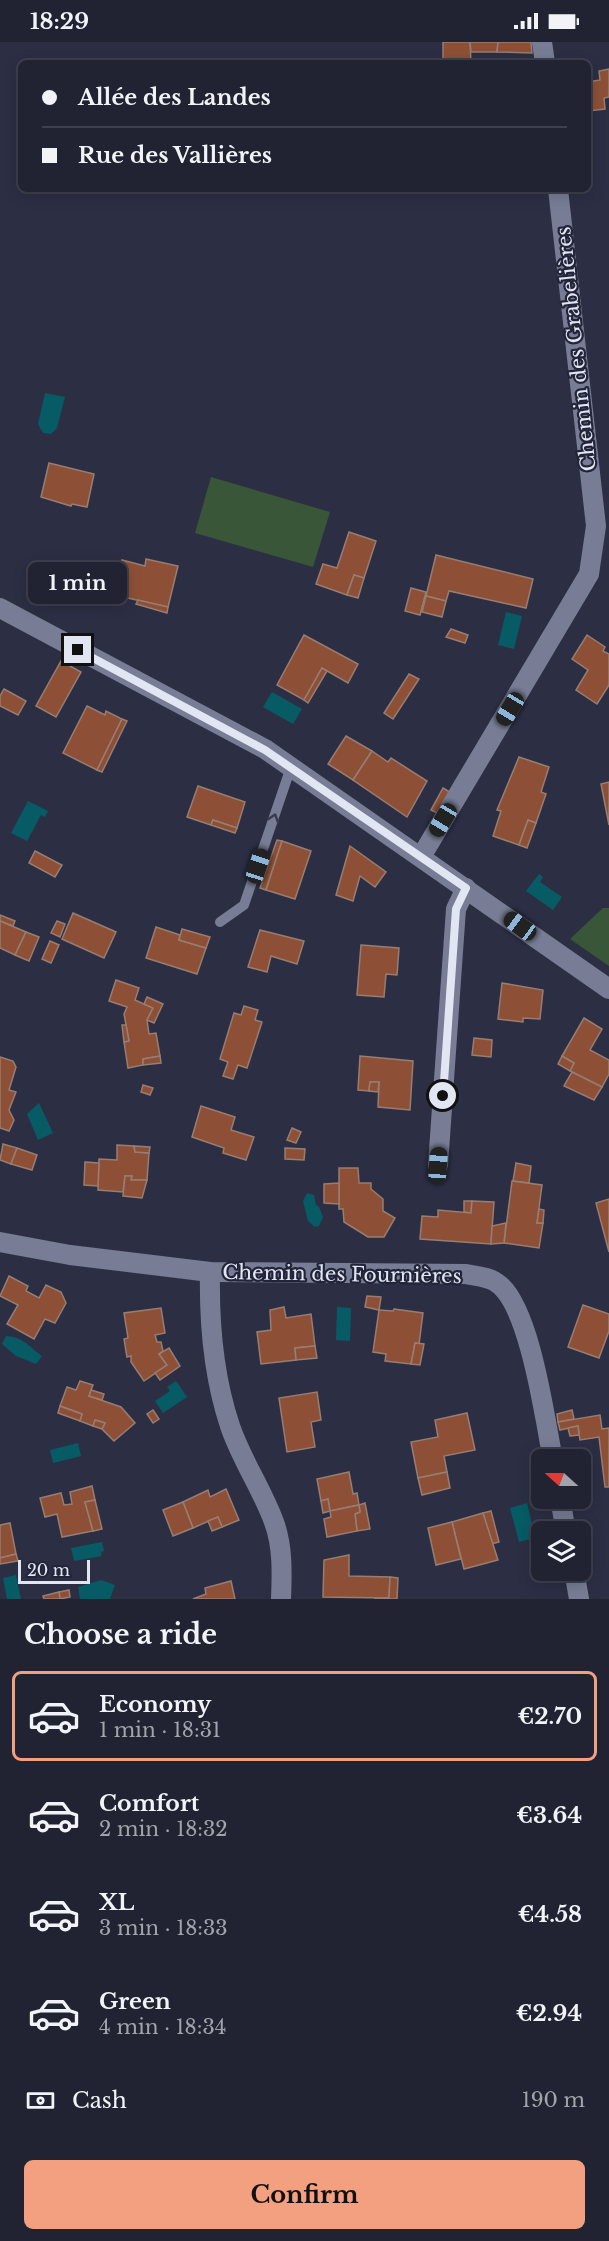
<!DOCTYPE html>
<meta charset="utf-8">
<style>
:root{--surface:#212333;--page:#292b3b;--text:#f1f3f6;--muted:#a2a4ac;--line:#3e404e;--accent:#f2a07f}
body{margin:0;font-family:"Libre Baskerville",serif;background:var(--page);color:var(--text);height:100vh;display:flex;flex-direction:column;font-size:22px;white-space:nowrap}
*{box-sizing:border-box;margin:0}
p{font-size:20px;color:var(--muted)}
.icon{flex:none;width:33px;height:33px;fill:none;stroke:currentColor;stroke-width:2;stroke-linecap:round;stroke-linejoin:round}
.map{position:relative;height:1557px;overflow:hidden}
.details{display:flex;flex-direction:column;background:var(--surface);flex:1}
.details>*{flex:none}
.top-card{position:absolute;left:18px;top:18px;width:573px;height:132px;border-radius:9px;box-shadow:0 3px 15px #0003,0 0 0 2px var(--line);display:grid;align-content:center;height:132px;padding:0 24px;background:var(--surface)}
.needle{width:39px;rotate:291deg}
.tools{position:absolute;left:531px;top:1407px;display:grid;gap:12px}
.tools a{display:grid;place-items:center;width:60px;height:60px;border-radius:9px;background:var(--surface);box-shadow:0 3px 15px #0003,0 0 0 2px var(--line);font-size:30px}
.scale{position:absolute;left:18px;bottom:15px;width:72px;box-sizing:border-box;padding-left:6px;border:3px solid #e2e5f2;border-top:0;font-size:16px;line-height:21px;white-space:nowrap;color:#e2e5f2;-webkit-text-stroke:4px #222539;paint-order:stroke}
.end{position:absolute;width:27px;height:27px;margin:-14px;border:8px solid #e2e5f2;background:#111;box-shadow:0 0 0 3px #111}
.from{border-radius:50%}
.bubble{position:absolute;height:42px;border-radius:9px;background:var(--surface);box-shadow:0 3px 15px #0003,0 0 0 2px var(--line);font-size:20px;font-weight:700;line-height:42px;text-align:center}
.car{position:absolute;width:18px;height:36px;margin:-18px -9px;border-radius:8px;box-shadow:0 0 4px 2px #0007;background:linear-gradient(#222 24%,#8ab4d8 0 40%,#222 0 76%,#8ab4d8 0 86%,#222 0)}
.top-card b{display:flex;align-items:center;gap:21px;height:57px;font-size:22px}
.top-card b+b{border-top:2px solid var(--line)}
.top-card i{width:15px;height:15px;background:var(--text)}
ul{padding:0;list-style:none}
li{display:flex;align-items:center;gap:18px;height:90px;margin:0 12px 9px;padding:0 12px;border:3px solid transparent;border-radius:9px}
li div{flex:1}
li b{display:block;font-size:22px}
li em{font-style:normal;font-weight:700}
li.on{border-color:var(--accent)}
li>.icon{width:54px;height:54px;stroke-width:1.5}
h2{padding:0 24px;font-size:27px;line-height:72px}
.pay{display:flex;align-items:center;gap:15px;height:66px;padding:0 24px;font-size:22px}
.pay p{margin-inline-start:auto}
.action{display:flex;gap:12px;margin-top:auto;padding:12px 24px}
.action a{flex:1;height:69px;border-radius:9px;background:var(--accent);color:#111;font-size:24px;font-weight:700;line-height:69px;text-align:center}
.status{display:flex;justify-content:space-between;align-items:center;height:42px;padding:0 30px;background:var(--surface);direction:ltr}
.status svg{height:16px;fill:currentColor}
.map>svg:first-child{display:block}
.green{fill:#395638}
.water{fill:#065b65}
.building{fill:#8d5036;stroke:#977d72;stroke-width:1.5}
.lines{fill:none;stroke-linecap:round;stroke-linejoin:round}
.lane{stroke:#787d95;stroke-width:10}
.street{stroke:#787d95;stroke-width:20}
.oneway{stroke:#383b50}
.route{stroke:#e2e5f2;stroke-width:8}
.labels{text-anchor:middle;stroke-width:4.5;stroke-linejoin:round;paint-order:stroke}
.street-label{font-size:20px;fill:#e2e5f2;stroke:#222539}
</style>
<div class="status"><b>18:29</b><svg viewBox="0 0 49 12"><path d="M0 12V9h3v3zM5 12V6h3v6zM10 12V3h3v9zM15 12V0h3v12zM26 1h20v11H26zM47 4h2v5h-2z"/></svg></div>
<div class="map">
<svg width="609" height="1557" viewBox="0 0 609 1557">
<rect width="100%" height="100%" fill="#2c2f44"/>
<g class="green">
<polygon points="211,435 330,470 313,525 195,491"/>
<polygon points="603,866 609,866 609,924 570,897"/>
</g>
<g class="water">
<polygon points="45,351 65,355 57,386 51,392 43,391 38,382"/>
<polygon points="506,570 522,574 514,607 498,603"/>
<polygon points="272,650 302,667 293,682 263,665"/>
<polygon points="28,759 48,769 45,775 41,773 27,799 11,791"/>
<polygon points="539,832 543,835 540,840 562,855 553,868 526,849"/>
<polygon points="39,1061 53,1091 38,1098 27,1072"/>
<polygon points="307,1151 314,1153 316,1163 319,1165 323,1175 319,1184 315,1185 308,1179 303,1159"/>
<polygon points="337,1265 351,1266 350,1299 336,1298"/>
<path d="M6,1294C24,1295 29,1305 42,1314L36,1322L16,1314L2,1302Z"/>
<polygon points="176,1339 187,1355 163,1371 155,1359 170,1349 167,1345"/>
<polygon points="78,1401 81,1414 53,1421 50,1408"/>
<polygon points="527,1461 535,1496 519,1500 510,1466"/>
<polygon points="102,1500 104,1509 101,1510 102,1514 74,1519 71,1506"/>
<polygon points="16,1533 21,1557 7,1557 3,1536"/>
<polygon points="101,1538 115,1543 110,1557 80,1557 78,1545"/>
</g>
<g class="building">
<polygon points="443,0 470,0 471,21 443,21"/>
<polygon points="470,0 498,0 497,10 471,10"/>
<polygon points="498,0 531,0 532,11 497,10"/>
<polygon points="609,27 609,55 604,56 605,67 588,69 588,40 600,38 599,29"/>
<polygon points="49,421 94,432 87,465 72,462 71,464 41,455"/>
<polygon points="349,490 376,499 364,536 354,533 347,553 316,542 323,522 337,526"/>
<polygon points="436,513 533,537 526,566 449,549 446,559 426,554"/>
<polygon points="146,517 178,524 168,565 114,553 122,518 145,524"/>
<polygon points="354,533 364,536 358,556 347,553"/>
<polygon points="411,546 426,550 420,573 405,569"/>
<polygon points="426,554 446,559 442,575 422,570"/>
<polygon points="138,558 168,565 167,571 136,562"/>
<polygon points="451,587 468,593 465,601 446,595"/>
<polygon points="304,593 358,622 348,641 322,626 304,658 277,643"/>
<polygon points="587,593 605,605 603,609 609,612 609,643 597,662 576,648 588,628 572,617"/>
<polygon points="61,619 81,630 56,675 36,664"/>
<polygon points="322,626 327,629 308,661 304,658"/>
<polygon points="409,632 419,637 393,677 384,671"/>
<polygon points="4,647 26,659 18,673 0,664 0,654"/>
<polygon points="87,664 105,673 106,669 122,677 97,728 63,711"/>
<polygon points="122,677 127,679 102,730 97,728"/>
<polygon points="346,694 372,709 353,738 328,722"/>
<polygon points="372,709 388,720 391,716 427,739 407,775 353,738"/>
<polygon points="519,715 549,725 541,750 546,752 536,781 528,778 519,803 493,794 501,769 497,768"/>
<polygon points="609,740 609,783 601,742"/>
<polygon points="198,744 245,760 237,786 213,778 211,783 187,775"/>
<polygon points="443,746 453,752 437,771 431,768"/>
<polygon points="213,778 237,786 235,791 211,783"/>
<polygon points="528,778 536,781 527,806 519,803"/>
<polygon points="277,798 282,799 266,848 260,846"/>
<polygon points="282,799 311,809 295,857 266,848"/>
<polygon points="350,804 386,830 375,845 360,834 353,859 336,853"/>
<polygon points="35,809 62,823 55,835 29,821"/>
<polygon points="73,871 116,890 104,916 62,897"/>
<polygon points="0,873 15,879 13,884 0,879"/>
<polygon points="0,879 26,890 15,913 0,906"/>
<polygon points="57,879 65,882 60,895 51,891"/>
<polygon points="156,885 180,893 179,898 206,906 197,932 146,916"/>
<polygon points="182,887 210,895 206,906 179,898"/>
<polygon points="260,888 304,899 297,922 271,914 267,930 248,925"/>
<polygon points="26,890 39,895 29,919 15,913"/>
<polygon points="50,899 59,903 51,921 42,917"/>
<polygon points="361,903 399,906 397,933 386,932 384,955 357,953"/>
<polygon points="116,938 139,946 135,958 153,966 147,978 149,992 156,991 160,1014 143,1017 143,1023 128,1026 124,1000 129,999 124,972 127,965 109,959"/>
<polygon points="502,941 543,948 540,977 523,976 523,980 498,977"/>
<polygon points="147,955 163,962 154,981 147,978 153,966 144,962"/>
<polygon points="244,964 258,968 255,978 262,980 247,1026 238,1023 233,1037 223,1034 228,1020 220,1017 234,971 241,973"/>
<polygon points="584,976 602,987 590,1008 609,1018 609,1032 602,1045 570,1029 574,1021 562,1014"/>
<polygon points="122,983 126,983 129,999 124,1000"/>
<polygon points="474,996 492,998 491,1015 472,1013"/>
<polygon points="160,1014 161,1021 143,1023 143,1017"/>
<polygon points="360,1014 413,1019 410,1068 378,1065 379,1040 370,1040 369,1049 358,1048"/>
<polygon points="562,1014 574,1021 570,1029 558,1022"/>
<polygon points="0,1015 13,1019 16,1025 9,1048 16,1050 9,1068 14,1078 9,1089 0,1086"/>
<polygon points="572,1030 602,1045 594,1058 564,1044"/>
<polygon points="370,1040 379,1040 378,1050 369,1049"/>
<polygon points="143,1043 153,1046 150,1053 141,1050"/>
<polygon points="201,1064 235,1075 231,1088 254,1095 246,1118 223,1111 224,1106 192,1095"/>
<polygon points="292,1086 301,1090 296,1101 287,1098"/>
<polygon points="3,1102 17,1106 11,1122 0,1118"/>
<polygon points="117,1103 134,1104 135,1110 149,1111 147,1138 131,1138 132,1134 125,1134 123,1150 98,1148 99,1117 117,1118"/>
<polygon points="134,1104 150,1105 149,1111 135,1110"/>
<polygon points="17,1106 37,1113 32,1128 11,1122"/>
<polygon points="285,1106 305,1107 304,1118 285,1117"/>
<polygon points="85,1120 99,1121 98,1144 84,1143"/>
<polygon points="516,1121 531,1124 529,1141 513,1139"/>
<polygon points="339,1126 358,1126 359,1141 371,1141 371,1147 383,1157 383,1169 395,1176 384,1195 368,1195 344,1180 343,1167 339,1167"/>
<polygon points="125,1134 132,1134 131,1138 147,1138 142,1156 123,1154"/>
<polygon points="512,1139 542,1143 537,1181 543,1181 539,1206 504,1201"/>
<polygon points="339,1141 339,1162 324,1161 324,1142"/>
<polygon points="609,1157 609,1210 596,1161"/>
<polygon points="464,1159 472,1159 471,1171 464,1170"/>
<polygon points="472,1159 494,1160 491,1202 420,1197 422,1174 438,1175 438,1168 471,1171"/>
<polygon points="539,1167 544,1168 543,1181 537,1181"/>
<polygon points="506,1181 504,1201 491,1202 492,1184"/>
<polygon points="9,1234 28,1244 26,1249 39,1256 46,1243 61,1250 66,1261 55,1281 45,1277 34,1297 7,1282 18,1263 0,1254"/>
<polygon points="367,1254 381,1255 379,1268 365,1265"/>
<polygon points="583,1263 609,1272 609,1289 599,1316 568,1305"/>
<polygon points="284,1265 286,1276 311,1272 315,1304 295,1306 296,1318 261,1322 257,1290 271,1288 270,1268"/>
<polygon points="161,1266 165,1291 155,1293 157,1300 161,1300 163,1309 159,1312 167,1323 144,1339 131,1320 131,1314 127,1315 124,1297 128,1296 124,1271"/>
<polygon points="394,1267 423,1271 419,1302 415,1301 411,1322 385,1319 386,1312 373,1310 379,1268 393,1269"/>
<polygon points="415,1301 424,1302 420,1323 411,1322"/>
<polygon points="315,1304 317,1316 296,1318 295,1306"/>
<polygon points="169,1306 180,1324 160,1338 155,1331 167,1323 159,1312"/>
<polygon points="80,1339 93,1343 89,1354 121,1365 135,1381 114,1399 102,1387 105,1381 95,1378 93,1384 80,1379 82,1372 60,1364 67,1345 76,1348"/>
<polygon points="91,1348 104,1352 102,1358 89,1354"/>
<polygon points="317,1350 321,1378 311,1380 315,1405 287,1410 279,1356"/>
<polygon points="60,1364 82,1372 80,1379 58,1371"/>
<polygon points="153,1368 159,1377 153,1381 147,1372"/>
<polygon points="572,1368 574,1377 558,1380 557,1372"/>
<polygon points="467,1371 475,1408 444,1414 447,1430 418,1436 411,1400 438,1395 435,1378"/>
<polygon points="600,1373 602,1387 609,1386 609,1445 605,1445 599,1395 580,1398 578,1384 560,1388 558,1380"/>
<polygon points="95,1378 105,1381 102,1387 93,1384"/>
<polygon points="578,1384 579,1393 570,1394 568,1386"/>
<polygon points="349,1430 353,1452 357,1451 359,1463 330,1469 328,1457 321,1459 317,1437"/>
<polygon points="447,1430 450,1446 422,1453 418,1436"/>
<polygon points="92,1444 95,1458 85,1460 93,1489 62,1495 57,1472 45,1475 40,1456 61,1451 64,1463 72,1462 70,1450"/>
<polygon points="226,1447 239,1478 222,1485 218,1475 193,1486 183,1460 208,1448 210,1455"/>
<polygon points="328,1457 330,1469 323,1471 321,1459"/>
<polygon points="95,1458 102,1487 93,1489 85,1460"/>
<polygon points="183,1460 193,1486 173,1494 163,1468"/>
<polygon points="365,1461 370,1487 357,1489 355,1472 360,1470 359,1463"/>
<polygon points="359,1463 360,1470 355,1472 357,1489 327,1495 324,1477 331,1475 330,1469"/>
<polygon points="491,1469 499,1500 491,1502 483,1471"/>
<polygon points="483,1471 498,1518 464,1527 452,1480"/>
<polygon points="218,1475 222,1485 212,1489 208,1479"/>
<polygon points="452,1480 461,1517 436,1523 428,1486"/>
<polygon points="10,1481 16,1512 0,1516 0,1483"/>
<polygon points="16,1512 18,1519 0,1522 0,1516"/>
<polygon points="349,1513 349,1534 390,1535 389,1556 323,1555 324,1518"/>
<polygon points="390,1535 398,1536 397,1557 374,1557 389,1556"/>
<polygon points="231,1539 235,1557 193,1557 206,1552 205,1546"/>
<polygon points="69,1548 70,1555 60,1557 59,1550"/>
<polygon points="59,1550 60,1557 44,1557 43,1554"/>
</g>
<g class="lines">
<polyline class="lane" points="220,880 244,863 291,725"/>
<g class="street">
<polyline points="542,0 545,21"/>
<polyline points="0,566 265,707 609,947"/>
<polyline points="421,815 589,532 596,484 558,147"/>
<polyline points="438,1123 456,867 466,846"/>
<path d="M0,1200L70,1213L210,1230L466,1232C475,1234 490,1235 497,1241C530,1263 545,1378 553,1418"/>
<path d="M210,1230C209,1280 214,1336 230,1384C241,1417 262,1447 274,1480C283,1504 282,1532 281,1557"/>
<polyline points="560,1456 566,1490"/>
<polyline points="574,1528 579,1557"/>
</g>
</g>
<defs><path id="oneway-chevron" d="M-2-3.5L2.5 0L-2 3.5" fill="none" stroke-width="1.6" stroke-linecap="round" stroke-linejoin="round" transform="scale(1.5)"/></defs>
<use class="oneway" href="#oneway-chevron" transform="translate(274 776) rotate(-72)"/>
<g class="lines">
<polyline class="route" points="78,608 265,708 466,846 456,867 443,1054"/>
</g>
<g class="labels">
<g class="street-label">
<text transform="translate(576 307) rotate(-96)" y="7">Chemin des Grabelières</text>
<text transform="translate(342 1232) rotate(1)" y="7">Chemin des Fournières</text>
</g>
</g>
</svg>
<div class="tools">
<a><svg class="needle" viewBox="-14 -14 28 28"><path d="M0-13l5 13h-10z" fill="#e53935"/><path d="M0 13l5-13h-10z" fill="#a2a4ac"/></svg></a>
<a><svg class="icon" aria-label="layers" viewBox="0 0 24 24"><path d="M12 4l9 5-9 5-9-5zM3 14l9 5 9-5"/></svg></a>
</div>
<div class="scale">20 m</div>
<i class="end from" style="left:443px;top:1054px"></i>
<i class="end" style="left:78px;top:608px"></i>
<div class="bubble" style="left:28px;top:520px;width:99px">1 min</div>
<i class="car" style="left:510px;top:667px;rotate:211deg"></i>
<i class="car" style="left:443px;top:778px;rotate:211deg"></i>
<i class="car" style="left:258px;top:824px;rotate:18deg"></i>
<i class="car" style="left:520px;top:884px;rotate:306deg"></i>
<i class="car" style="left:438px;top:1123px;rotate:4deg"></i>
<div class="top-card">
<b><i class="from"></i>Allée des Landes</b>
<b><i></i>Rue des Vallières</b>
</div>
</div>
<section class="details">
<h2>Choose a ride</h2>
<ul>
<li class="on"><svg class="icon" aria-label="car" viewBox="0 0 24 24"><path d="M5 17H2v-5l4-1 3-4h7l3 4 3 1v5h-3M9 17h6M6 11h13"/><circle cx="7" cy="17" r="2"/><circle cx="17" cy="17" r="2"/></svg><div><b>Economy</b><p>1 min · 18:31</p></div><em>€2.70</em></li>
<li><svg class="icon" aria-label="car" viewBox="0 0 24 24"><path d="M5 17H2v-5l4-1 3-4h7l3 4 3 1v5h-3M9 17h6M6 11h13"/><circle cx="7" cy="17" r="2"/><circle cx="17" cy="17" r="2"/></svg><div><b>Comfort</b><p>2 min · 18:32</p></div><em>€3.64</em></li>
<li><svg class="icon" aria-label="car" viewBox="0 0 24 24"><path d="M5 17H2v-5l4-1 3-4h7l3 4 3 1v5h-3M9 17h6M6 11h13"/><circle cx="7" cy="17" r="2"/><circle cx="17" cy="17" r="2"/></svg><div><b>XL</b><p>3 min · 18:33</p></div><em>€4.58</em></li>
<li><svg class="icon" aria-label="car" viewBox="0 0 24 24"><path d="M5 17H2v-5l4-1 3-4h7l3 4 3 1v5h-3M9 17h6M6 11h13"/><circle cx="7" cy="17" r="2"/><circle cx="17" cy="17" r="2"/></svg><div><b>Green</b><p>4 min · 18:34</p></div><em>€2.94</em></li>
</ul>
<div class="pay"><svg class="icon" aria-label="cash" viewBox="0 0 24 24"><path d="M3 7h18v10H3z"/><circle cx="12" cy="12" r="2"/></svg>Cash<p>190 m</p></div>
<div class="action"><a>Confirm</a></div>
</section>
